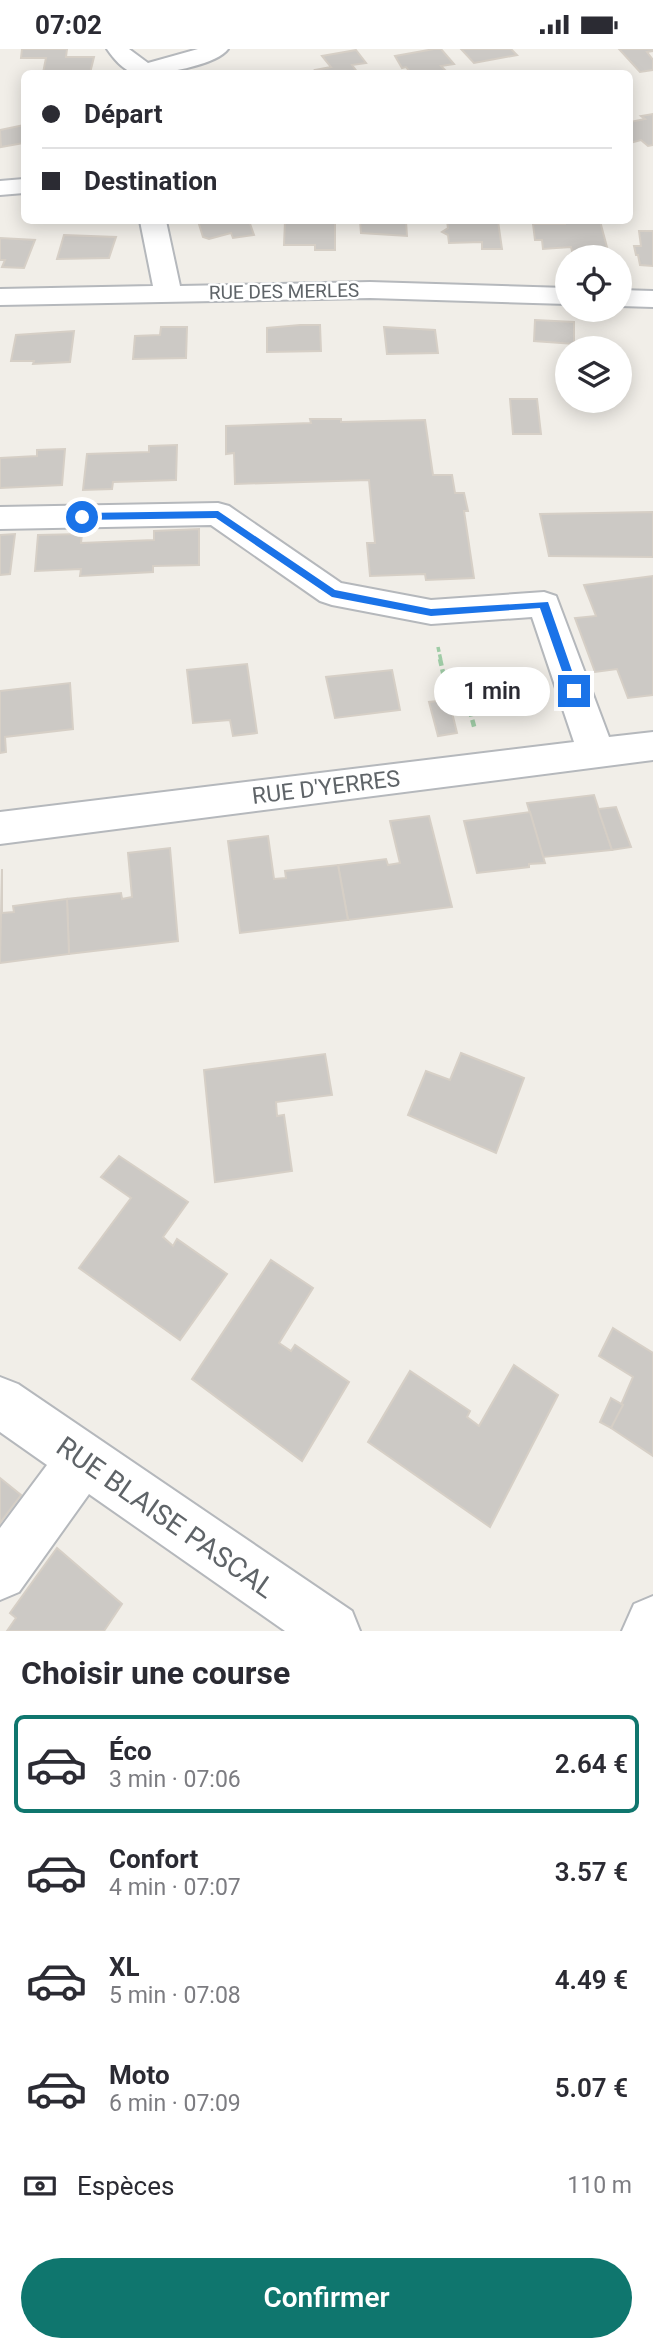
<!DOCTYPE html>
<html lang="fr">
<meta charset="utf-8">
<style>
:root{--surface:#fff;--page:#f2f2f3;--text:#2b2b33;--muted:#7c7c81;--line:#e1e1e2;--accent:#0f766e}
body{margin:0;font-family:Roboto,sans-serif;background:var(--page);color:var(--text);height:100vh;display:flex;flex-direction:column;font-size:26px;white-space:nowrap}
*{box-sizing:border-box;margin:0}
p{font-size:23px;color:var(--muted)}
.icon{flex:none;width:38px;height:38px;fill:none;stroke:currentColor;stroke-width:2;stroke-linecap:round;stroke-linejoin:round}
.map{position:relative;height:1582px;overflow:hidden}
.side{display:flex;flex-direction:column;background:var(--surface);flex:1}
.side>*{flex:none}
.hud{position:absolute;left:21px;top:21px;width:612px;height:154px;border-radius:10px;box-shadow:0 4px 18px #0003;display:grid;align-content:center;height:154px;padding:0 21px;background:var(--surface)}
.buttons{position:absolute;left:555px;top:196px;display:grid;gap:14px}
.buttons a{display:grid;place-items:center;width:77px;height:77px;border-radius:50%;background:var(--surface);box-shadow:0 4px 18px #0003;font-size:35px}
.end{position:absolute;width:32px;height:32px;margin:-16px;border:9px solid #1a73e8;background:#fff;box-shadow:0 0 0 4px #fff}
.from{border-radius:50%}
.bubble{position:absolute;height:49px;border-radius:24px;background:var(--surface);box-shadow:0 4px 18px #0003;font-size:23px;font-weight:600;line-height:49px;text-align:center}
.hud b{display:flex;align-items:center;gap:24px;height:66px;font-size:26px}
.hud b+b{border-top:2px solid var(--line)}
.hud i{width:18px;height:18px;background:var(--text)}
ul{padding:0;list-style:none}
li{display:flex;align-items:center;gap:21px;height:98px;margin:0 14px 10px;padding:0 7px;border:4px solid transparent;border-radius:10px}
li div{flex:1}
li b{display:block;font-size:26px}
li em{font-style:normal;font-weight:600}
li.on{border-color:var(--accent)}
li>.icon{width:63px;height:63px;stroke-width:1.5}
h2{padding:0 21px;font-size:32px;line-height:84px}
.pay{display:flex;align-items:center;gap:18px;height:77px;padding:0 21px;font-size:26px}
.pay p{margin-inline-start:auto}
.cta{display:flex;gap:14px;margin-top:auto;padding:14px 21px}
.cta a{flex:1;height:80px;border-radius:42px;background:var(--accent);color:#fff;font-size:28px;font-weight:600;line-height:80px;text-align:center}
.status{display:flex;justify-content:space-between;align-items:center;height:49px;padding:0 35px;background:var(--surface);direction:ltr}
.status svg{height:19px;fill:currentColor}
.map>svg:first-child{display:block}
.building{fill:#ccc9c5;stroke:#d6cfc6;stroke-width:2}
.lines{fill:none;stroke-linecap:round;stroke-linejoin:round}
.minor-casing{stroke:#b5b8bc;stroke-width:4}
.path-far1{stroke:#9fcca6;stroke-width:3.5;stroke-dasharray:5 2.5;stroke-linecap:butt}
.path{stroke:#9fcca6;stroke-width:4.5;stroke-dasharray:7 3.5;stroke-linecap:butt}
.minor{fill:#fff;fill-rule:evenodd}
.route{fill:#1a73e8}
.labels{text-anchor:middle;stroke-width:5;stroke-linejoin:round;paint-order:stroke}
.far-street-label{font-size:19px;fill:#5f6468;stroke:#fff}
.street-label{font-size:23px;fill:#5f6468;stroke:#fff}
.near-street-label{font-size:28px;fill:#5f6468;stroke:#fff}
</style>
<div class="status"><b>07:02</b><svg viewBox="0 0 49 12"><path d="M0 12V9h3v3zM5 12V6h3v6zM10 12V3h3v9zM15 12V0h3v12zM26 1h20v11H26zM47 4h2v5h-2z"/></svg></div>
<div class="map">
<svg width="653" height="1582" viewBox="0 0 653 1582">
<rect width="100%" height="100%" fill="#f1eee8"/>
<g class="building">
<polygon points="22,0 67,0 66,8 94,8 90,24 43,24 46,9 21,9"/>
<polygon points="434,0 441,0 454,15 441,17 448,24 411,24 406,18 402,19 395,7"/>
<polygon points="461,0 511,0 517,6 474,14"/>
<polygon points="619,0 653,0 653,2 647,3 653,11 653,21 640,23"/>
<polygon points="356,1 366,14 352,16 358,24 317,24 315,21 331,18 322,7"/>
<polygon points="653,65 653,96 648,97 641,91 630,94 630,73 645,70 641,67"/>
<polygon points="24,76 24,94 1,98 0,81"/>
<polygon points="198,172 249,172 254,186 233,189 231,184 209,190 203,188"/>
<polygon points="285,172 335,172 335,201 315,201 315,196 284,196"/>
<polygon points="360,172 406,172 407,187 361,184"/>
<polygon points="447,172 498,172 502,200 482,200 482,193 449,194 448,186 442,183 448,179"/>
<polygon points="565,172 600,172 608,202 572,202 571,198 543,200 542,191 535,191 533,175 565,175"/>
<polygon points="639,182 653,182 653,217 640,216 638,206 636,206 634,197 641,197"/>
<polygon points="64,186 116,188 109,209 57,210"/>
<polygon points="0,189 35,191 24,219 2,218 5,211 0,211"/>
<polygon points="535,271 574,273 574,295 534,292"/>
<polygon points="300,276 320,276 321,302 267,303 267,279"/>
<polygon points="161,278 187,278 186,309 133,310 135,287 160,286"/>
<polygon points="384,278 435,281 438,304 387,305"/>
<polygon points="74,282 70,313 33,315 34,312 11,312 16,286"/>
<polygon points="510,350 537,350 541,385 513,385"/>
<polygon points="310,370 341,370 341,373 425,371 433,426 452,426 455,444 464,444 468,462 464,462 474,529 426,531 425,525 370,527 367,494 375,494 369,431 235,435 234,404 226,405 226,377 311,374"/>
<polygon points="177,396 176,431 113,433 112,440 83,441 87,405 149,403 149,397"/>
<polygon points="65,400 62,436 0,439 0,409 37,407 37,401"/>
<polygon points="653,463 653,508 549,507 540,465"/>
<polygon points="199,480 199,516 153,517 153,523 80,527 81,520 35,522 38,486 82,485 81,494 154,491 154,482"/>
<polygon points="15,485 10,525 0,526 0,486"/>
<polygon points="653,527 653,646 628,649 617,620 595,623 575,569 596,567 584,536"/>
<polygon points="247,615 257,684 233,687 230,671 193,674 187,621"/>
<polygon points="392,621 400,661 335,669 326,628"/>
<polygon points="70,634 73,680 5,688 6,703 0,704 0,642"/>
<polygon points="449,651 457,684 438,687 429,653"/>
<polygon points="594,746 612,801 543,808 527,754"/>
<polygon points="616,758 631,798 612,801 598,760"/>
<polygon points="530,763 545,814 529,815 529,818 477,824 464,772"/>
<polygon points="429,767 452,858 348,871 338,816 386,810 388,816 400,814 390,772"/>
<polygon points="268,787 274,830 286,829 285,822 338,816 348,871 240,884 228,792"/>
<polygon points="170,799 178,892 69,905 67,850 121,844 122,850 132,848 128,804"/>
<polygon points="2,820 2,864 14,863 13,857 67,850 69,905 0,914"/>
<polygon points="461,1004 524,1029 496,1104 408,1066 426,1022 450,1031"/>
<polygon points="325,1005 332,1046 276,1053 277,1067 284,1066 292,1122 215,1133 204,1021"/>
<polygon points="119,1107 188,1153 163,1188 173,1197 177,1190 227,1225 180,1291 79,1219 131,1149 101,1128"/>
<polygon points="271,1211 313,1239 279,1294 291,1302 295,1296 349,1333 302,1412 192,1330"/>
<polygon points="613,1279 653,1304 653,1407 611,1379 633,1328 599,1307"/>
<polygon points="514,1316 558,1346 490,1478 368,1393 410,1322 470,1362 467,1368 479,1377"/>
<polygon points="611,1349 623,1356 611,1379 600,1373"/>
<polygon points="0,1429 21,1446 0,1474"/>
<polygon points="57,1499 122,1555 104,1582 7,1582 16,1569 10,1564"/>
</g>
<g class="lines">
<g class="minor-casing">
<g id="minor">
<path d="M107,0H129L148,14L198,0H228C217,16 155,28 135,24C124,22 113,9 107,0Z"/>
<polygon points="24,130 24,144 0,146 0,132"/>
<polygon points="140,172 166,172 180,237 370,233 567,239 567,255 370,249 0,256 0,240 153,237"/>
<polygon points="620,241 653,242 653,258 620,257"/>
<polygon points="218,454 229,457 341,534 431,551 544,543 556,547 609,688 653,683 653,711 0,795 0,763 574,693 532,568 431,575 332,556 320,552 211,476 0,480 0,458"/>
<polygon points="0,1328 18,1335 352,1562 360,1582 285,1582 89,1445 19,1543 0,1551 0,1479 47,1416 0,1383"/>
<polygon points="653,1547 653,1582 622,1582 634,1555"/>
</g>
</g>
<polyline class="path-far1" points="438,598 441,612"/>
<polyline class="path" points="440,610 446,637 467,651 475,681"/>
<use href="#minor" class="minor"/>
</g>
<polygon class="route" points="218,462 335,541 431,560 548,553 579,642 574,646 569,642 540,559 431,567 332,548 216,469 82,471 77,468 82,464"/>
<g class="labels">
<g class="far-street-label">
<text transform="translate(284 242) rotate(-1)" y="7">RUE DES MERLES</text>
</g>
<g class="street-label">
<text transform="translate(326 738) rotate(-7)" y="8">RUE D'YERRES</text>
</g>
<g class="near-street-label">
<text transform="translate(166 1468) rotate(35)" y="10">RUE BLAISE PASCAL</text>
</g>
</g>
</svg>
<div class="buttons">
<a><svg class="icon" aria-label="locate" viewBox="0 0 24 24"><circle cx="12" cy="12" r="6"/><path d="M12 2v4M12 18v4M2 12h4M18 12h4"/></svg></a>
<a><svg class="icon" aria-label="layers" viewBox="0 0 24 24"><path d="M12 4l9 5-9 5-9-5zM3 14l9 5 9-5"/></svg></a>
</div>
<i class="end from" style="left:82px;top:468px"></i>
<i class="end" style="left:574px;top:642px"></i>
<div class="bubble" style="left:434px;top:618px;width:116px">1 min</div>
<div class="hud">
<b><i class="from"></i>Départ</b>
<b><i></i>Destination</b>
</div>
</div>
<section class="side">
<h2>Choisir une course</h2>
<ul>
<li class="on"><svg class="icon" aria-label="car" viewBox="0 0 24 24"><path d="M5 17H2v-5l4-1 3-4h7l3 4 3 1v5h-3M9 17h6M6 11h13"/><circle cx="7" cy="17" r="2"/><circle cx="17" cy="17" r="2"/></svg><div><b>Éco</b><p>3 min · 07:06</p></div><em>2.64 €</em></li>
<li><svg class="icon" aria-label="car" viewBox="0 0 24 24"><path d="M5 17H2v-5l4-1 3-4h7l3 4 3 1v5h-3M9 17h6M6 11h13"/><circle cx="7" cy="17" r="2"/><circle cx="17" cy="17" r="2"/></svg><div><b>Confort</b><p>4 min · 07:07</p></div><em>3.57 €</em></li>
<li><svg class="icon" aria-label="car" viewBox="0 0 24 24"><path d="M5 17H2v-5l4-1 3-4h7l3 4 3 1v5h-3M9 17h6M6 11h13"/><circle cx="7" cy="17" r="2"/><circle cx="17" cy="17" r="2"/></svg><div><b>XL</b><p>5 min · 07:08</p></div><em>4.49 €</em></li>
<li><svg class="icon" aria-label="car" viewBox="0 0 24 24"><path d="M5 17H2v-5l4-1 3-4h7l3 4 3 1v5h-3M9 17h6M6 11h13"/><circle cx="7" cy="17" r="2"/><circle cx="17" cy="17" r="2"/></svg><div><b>Moto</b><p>6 min · 07:09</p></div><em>5.07 €</em></li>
</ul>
<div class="pay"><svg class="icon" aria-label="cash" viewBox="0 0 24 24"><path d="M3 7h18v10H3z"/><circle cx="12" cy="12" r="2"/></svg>Espèces<p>110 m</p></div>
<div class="cta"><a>Confirmer</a></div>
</section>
